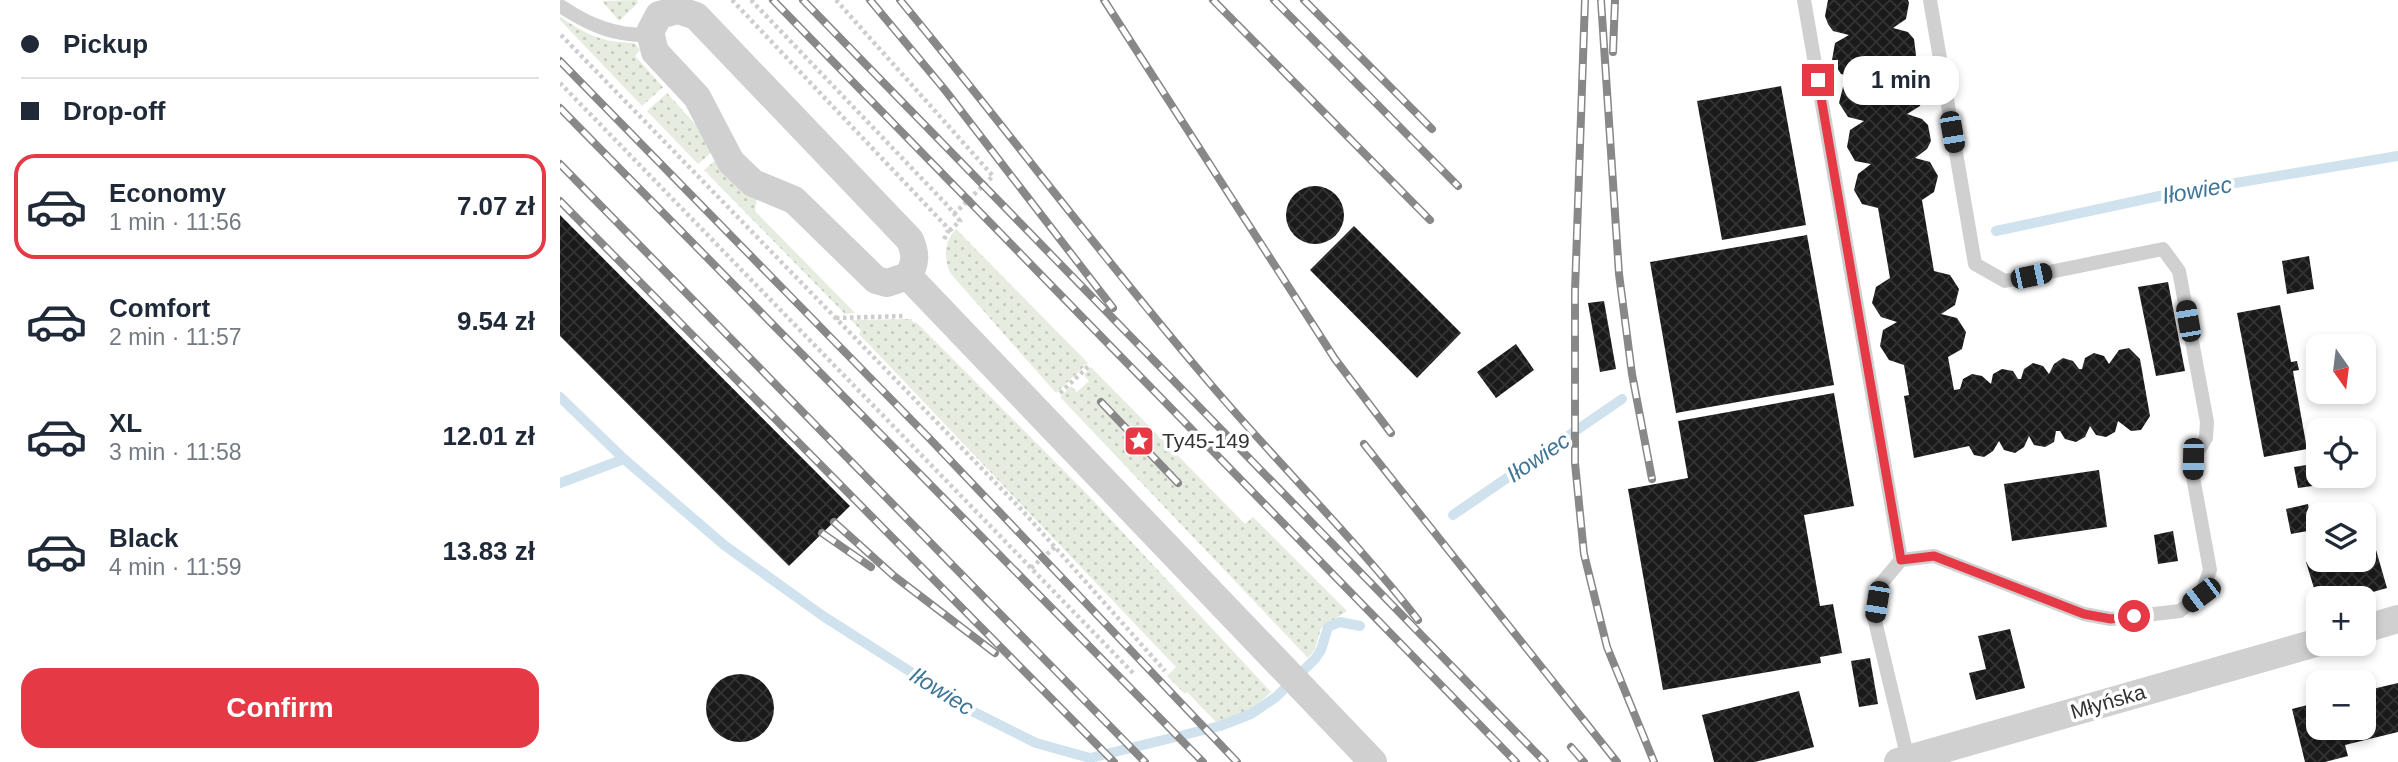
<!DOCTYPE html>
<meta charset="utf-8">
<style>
:root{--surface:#fff;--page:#f2f2f3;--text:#1f2937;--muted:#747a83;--line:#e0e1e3;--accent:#e63946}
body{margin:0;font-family:Helvetica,sans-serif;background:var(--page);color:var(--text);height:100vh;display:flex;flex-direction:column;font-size:26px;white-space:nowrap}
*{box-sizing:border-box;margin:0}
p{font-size:23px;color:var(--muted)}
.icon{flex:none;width:38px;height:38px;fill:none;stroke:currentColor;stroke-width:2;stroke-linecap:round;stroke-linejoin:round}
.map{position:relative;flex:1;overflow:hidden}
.details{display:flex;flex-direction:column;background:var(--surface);width:560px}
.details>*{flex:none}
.guide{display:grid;align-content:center;height:154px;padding:0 21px;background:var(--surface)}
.needle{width:46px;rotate:166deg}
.fabs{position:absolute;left:1746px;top:334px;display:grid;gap:14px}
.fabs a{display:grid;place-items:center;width:70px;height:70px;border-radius:14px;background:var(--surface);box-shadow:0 4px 10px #0003;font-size:35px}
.end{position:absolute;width:32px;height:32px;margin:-16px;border:9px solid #e63946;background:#fff;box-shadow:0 0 0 4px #fff}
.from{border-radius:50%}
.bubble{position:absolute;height:49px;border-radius:21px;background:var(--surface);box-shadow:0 4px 10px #0003;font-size:23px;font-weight:700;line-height:49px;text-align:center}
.car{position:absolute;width:21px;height:42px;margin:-21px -10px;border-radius:9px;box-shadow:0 0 5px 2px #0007;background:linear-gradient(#222 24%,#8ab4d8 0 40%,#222 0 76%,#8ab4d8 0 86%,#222 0)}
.guide b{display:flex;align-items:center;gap:24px;height:66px;font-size:26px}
.guide b+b{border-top:2px solid var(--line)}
.guide i{width:18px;height:18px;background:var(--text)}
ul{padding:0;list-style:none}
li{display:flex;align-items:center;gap:21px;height:105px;margin:0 14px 10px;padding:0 7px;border:4px solid transparent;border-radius:21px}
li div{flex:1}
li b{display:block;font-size:26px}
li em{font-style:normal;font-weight:700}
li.current{border-color:var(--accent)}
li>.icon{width:63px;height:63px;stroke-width:1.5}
.cta{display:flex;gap:14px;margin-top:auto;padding:14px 21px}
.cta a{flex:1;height:80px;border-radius:21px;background:var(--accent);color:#fff;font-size:28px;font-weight:700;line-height:80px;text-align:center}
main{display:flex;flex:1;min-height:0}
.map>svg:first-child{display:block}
.grass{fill:url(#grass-dots)}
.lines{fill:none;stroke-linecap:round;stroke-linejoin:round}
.stream{stroke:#cfe2ee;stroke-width:10}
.building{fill:url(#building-cross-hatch)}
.path{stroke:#cdcdcd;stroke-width:4.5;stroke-dasharray:3.5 3.5;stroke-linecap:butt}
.service{stroke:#d0d0d0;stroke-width:14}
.minor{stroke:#d0d0d0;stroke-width:28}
.rail-casing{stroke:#888;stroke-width:8}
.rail{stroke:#fff;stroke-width:5;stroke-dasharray:16;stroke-linecap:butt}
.route{stroke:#e63946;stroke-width:9}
.labels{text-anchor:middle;stroke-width:7;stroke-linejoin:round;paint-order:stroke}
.poi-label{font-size:21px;fill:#333;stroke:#fff;text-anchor:start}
.street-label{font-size:21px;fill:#333;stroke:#fff}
.water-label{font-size:23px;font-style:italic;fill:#3f7597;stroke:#fff}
</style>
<main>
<section class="details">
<div class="guide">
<b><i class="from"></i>Pickup</b>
<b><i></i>Drop-off</b>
</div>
<ul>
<li class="current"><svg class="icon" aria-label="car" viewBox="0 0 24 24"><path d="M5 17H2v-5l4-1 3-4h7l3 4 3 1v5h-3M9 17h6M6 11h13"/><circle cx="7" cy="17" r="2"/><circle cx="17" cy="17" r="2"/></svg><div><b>Economy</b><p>1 min · 11:56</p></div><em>7.07 zł</em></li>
<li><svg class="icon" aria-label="car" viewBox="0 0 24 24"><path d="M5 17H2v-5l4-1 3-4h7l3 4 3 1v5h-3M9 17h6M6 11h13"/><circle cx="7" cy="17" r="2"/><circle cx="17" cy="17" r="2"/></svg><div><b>Comfort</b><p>2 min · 11:57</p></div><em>9.54 zł</em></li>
<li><svg class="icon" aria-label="car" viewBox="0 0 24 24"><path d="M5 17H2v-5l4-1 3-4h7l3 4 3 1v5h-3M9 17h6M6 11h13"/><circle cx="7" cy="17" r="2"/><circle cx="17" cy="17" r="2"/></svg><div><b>XL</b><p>3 min · 11:58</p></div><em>12.01 zł</em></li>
<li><svg class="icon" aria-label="car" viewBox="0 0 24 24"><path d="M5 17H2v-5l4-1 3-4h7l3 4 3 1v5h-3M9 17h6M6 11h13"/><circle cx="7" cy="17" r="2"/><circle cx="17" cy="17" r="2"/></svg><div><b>Black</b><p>4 min · 11:59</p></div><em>13.83 zł</em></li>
</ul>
<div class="cta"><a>Confirm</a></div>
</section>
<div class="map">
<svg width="1838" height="762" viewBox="0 0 1838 762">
<defs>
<pattern id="grass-dots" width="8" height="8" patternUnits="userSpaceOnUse" patternTransform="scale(1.75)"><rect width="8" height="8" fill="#e6ecdf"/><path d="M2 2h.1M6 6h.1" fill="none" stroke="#c6cbc0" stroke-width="1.8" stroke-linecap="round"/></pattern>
<pattern id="building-cross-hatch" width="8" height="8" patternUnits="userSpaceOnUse" patternTransform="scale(1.75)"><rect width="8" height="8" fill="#1a1a1a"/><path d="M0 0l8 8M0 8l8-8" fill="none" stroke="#333"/></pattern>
</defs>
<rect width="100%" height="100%" fill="#fff"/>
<g class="grass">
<polygon points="77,0 78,3 59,21 42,1"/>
<path d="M0,17C28,35 40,42 74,43L80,50L75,56L103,87L82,106L0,20Z"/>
<polygon points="107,93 144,134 152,152 138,164 87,111"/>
<polygon points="156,160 197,197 195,211 295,313 285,314 144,170"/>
<path d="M396,229L528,363L496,393L391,274C383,258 384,242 396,229Z"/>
<path d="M353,319L351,321L357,323L529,496L711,692C696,706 678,720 656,722L627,692L625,694L607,676L616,667L299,334L301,330L291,320Z"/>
<polygon points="531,367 685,524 693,517 787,611 761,628 755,649 748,658 500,397 511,386 517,392 529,381 524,375"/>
</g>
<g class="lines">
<g class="stream">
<polyline points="1436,231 1609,194 1838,156"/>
<polyline points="0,397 64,459 164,545 263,616 412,711 476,743 530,758 660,726 691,714 716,697 755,659 761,650 768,627 780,622 800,626"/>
<polyline points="0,483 64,459"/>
<polyline points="893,515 1062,399"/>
</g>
</g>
<g class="building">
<polygon points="1268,0 1348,0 1349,3 1346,19 1333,28 1348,32 1354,39 1356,55 1353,63 1340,71 1355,76 1364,89 1360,106 1347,114 1362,119 1368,125 1371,141 1367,149 1355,158 1370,162 1378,176 1374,192 1362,200 1374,271 1390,275 1399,289 1395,305 1381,314 1397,318 1406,332 1402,349 1388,357 1394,390 1400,389 1403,379 1412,374 1422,376 1431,384 1433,374 1442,369 1453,371 1458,379 1461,379 1464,369 1473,363 1483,366 1489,374 1494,364 1503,358 1513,361 1519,369 1522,369 1525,358 1534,353 1544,356 1549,364 1559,350 1569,348 1580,359 1590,416 1581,430 1571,431 1558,421 1555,432 1546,437 1536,435 1530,426 1525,437 1516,442 1505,439 1500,431 1496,431 1494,442 1485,447 1474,445 1469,436 1464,447 1455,453 1444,450 1439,441 1433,451 1424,457 1414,455 1409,446 1354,458 1344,396 1349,395 1344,365 1329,360 1320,346 1323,330 1337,322 1321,317 1312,303 1316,287 1330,278 1318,208 1302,204 1294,190 1298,174 1311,164 1295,161 1287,147 1290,130 1304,121 1288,117 1279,103 1283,87 1296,78 1281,74 1272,60 1275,43 1289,35 1273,31 1268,24 1265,16"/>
<polygon points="1221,86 1246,225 1162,240 1137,101"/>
<circle cx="755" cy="215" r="29"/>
<polygon points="0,215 290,506 229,566 0,336"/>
<polygon points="794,226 901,333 857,378 750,270"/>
<polygon points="1247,235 1274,385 1116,413 1090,262"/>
<polygon points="1749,256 1754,289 1727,294 1722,261"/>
<polygon points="1608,282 1625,371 1596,376 1578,287"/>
<polygon points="1044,301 1056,369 1040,372 1028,303"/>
<polygon points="1720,305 1731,362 1737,361 1739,370 1733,371 1747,449 1704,457 1677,313"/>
<polygon points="956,344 974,370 936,398 917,372"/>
<polygon points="1274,393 1294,506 1244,515 1260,606 1273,604 1282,653 1260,657 1261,663 1103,690 1068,489 1128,478 1118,421"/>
<polygon points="1759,463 1759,476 1780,476 1781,482 1738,488 1734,467"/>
<polygon points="1539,470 1547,527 1452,541 1444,484"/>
<polygon points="1748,504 1753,530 1731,534 1726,509"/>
<polygon points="1613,531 1618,561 1598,564 1594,535"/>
<polygon points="1814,543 1827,588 1792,598 1757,598 1746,562 1759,559 1804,560 1804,546"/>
<polygon points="1450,629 1465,688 1416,700 1409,673 1426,669 1418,636"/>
<polygon points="1310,658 1318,704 1299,707 1291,661"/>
<circle cx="180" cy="708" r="34"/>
<polygon points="1838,683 1838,732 1785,745 1788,756 1765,762 1745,762 1732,709 1759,702 1759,728 1804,728 1804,691"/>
<polygon points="1239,691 1254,747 1195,762 1154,762 1142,715"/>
</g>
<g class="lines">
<g class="path">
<polyline points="172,0 385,225 388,232 383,241"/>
<polyline points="191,0 388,206 400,221 388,232"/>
<polyline points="276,0 433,176 394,214"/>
<polyline points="1,35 461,509 605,671"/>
<polyline points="0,83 573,673"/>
<polyline points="276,318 344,316"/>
<polyline points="500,393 530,365"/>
<polyline points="471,568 495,547"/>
</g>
<g class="service">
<polyline points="1244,0 1341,560"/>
<path d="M2,7C31,26 56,36 90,35"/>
<polyline points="1348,759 1314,617 1319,586 1341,560 1374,556 1524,614 1551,619 1620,611 1641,595 1650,570 1633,477 1633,459 1646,438 1647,422 1619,271 1603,249 1445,281 1415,264 1370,0"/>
</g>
<g class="minor">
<path d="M118,10L136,16L350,240C356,254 356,263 348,276L327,283L316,280L234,200L193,183L171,162L137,97L95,52L90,32L99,15Z"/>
<polyline points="348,276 813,762"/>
<polyline points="1804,629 1838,619"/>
<polyline points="1338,762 1759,642"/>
</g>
<g class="rail-casing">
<g id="rail">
<polyline points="213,0 956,762"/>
<polyline points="243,0 985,762"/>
<polyline points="310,0 385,90 553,308"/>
<path d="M340,0C442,123 538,252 642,374C712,458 791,534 858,620"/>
<polyline points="544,0 775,359 831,433"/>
<polyline points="653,0 870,220"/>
<polyline points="714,0 898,186"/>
<polyline points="744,0 872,129"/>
<polyline points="1025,0 1015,291 1015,463 1024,554 1047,647 1094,762"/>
<polyline points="1041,0 1059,274 1072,374 1092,479"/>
<polyline points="1053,52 1055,0"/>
<polyline points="0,61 370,439 677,762"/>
<polyline points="0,108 643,762"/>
<polyline points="0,164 585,762"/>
<polyline points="0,201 554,762"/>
<polyline points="541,402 618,483"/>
<polyline points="804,444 1057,762"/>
<polyline points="274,522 334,576 435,653"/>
<polyline points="262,533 311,567"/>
<polyline points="1011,747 1024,762"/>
</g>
</g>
<use href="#rail" class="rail"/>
</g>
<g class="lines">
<polyline class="route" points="1258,80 1341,560 1374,556 1524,614 1551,619 1574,616"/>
</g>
<defs>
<g id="sight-square" transform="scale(1.575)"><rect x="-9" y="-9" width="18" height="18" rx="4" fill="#e63946" stroke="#fff"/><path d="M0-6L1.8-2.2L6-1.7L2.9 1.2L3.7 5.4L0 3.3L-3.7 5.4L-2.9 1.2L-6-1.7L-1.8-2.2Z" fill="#fff"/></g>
</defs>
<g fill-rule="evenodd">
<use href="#sight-square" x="579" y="441"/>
</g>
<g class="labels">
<g class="poi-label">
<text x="602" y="448">Ty45-149</text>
</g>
<g class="street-label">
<text transform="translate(1548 702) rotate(-16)" y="7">Młyńska</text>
</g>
<g class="water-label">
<text transform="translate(1637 190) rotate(-10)" y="8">Iłowiec</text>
<text transform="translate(978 457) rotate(-34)" y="8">Iłowiec</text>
<text transform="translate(382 691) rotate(32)" y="8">Iłowiec</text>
</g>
</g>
</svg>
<div class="fabs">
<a><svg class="needle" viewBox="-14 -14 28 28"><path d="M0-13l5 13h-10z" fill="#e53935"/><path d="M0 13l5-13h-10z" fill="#747a83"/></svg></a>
<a><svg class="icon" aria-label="locate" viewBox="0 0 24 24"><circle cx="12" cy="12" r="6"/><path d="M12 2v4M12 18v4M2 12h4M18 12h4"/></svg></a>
<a><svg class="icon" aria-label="layers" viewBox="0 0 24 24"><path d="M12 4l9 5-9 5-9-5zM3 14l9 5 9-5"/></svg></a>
<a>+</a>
<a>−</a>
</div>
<i class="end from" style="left:1574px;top:616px"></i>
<i class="end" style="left:1258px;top:80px"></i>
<div class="bubble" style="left:1283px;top:56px;width:116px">1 min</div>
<i class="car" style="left:1392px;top:132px;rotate:170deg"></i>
<i class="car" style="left:1471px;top:276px;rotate:78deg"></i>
<i class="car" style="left:1628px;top:321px;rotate:350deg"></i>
<i class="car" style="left:1633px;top:459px;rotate:181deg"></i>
<i class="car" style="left:1641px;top:595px;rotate:233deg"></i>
<i class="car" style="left:1317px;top:602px;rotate:189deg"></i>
</div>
</main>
